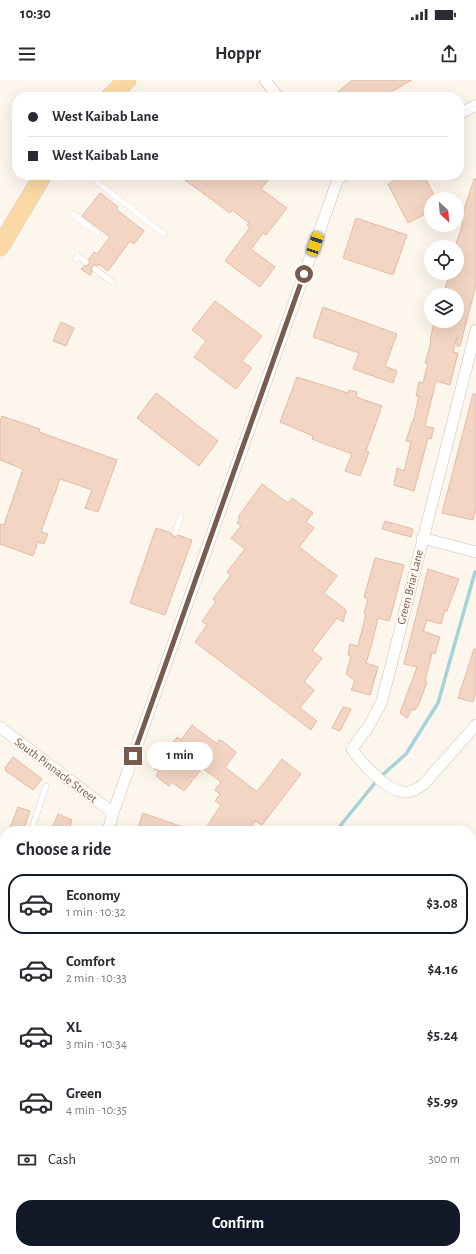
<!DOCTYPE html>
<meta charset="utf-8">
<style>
:root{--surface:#fff;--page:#f7f7f7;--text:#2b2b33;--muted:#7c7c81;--line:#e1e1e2;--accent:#111827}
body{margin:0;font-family:"Alegreya Sans",sans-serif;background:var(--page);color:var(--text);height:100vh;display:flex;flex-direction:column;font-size:15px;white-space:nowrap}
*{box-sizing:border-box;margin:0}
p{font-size:13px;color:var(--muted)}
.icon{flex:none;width:22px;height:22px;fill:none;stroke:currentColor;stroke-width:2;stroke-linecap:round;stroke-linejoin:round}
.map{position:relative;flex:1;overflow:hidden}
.panel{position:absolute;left:0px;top:746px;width:476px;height:428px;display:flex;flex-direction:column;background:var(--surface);border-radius:16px 16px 0 0;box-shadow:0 4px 16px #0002}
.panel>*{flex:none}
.hud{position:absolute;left:12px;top:12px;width:452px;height:88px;border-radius:16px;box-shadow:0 4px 16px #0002;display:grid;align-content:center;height:88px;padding:0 16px;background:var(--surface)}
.needle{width:26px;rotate:153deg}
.controls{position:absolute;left:424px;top:112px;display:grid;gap:8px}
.controls a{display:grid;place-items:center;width:40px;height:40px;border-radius:50%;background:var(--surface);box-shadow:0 4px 16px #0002;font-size:20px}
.end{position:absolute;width:18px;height:18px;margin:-9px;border:5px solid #7a5c4d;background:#fff;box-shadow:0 0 0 2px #fff}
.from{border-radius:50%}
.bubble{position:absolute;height:28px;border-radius:14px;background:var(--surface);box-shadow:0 4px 16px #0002;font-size:13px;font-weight:700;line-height:28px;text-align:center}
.car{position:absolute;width:12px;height:24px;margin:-12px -6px;border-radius:5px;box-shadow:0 0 3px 1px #0007;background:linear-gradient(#f5c518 24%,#345 0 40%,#f5c518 0 76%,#345 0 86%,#f5c518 0)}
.hud b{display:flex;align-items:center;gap:14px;height:38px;font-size:15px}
.hud b+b{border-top:1px solid var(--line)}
.hud i{width:10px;height:10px;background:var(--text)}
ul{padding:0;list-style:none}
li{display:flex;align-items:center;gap:12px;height:60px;margin:0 8px 6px;padding:0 8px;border:2px solid transparent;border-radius:16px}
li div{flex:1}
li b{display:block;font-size:15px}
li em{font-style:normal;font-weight:700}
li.selected{border-color:var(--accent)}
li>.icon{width:36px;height:36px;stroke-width:1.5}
h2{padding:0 16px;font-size:18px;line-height:48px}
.pay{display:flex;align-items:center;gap:10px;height:44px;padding:0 16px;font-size:15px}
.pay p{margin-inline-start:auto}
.button{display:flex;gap:8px;margin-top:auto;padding:8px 16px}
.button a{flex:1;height:46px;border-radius:16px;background:var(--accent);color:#fff;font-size:16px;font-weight:700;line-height:46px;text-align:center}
.status{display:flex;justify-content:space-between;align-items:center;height:28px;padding:0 20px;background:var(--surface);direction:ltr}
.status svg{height:11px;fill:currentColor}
header{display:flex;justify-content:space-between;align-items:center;height:52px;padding:0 16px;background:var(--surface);font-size:18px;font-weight:700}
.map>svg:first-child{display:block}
.green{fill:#d8ecc9}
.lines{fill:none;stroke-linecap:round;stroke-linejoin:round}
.stream{stroke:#a5d3da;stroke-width:3.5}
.building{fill:#f3d5c3;stroke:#e6bba3}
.service-casing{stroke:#d1beb0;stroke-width:6}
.minor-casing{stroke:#d1beb0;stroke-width:12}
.primary-casing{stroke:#dad1cd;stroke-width:19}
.service{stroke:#fff;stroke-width:5.5}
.minor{stroke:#fff;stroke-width:11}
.primary{stroke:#fbd9a5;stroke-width:18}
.rail{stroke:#b9a8c9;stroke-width:3;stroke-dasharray:6 4;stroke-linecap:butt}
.route{stroke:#7a5c4d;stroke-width:5}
.labels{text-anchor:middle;stroke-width:3.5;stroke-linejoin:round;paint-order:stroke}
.street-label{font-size:12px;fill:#7a5c4d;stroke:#fffaf3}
</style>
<div class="status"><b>10:30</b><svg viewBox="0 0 49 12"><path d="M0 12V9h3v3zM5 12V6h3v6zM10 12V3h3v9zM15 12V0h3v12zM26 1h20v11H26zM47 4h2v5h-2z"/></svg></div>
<header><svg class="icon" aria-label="menu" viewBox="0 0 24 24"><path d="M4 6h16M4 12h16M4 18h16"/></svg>Hoppr<svg class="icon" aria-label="share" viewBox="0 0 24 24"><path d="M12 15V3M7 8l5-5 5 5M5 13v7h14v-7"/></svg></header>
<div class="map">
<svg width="476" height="1174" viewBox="0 0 476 1174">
<rect width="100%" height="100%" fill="#fdf6ec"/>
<polygon class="green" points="476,915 476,1174 358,1174 362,1169 471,1169 471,924"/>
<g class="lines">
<g class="stream">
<polyline points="336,751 379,698 406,674 438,623 475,492"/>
<polyline points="160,1174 163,1169"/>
</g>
</g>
<g class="building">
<polygon points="352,0 412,0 382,17 332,17"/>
<polygon points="178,95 272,95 261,109 287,128 266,155 263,153 251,169 275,187 260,207 225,181 250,147 247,145 249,143 232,130 230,133"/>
<polygon points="405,95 424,95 436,119 431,119 431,131 408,143 388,104"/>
<polygon points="474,99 476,99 476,205 460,266 457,266 457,257 453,272 458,273 450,305 436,301 425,346 434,348 431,359 428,358 414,411 394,405 397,388 404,391 411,362 406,361 412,342 413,342 419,316 416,316 419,302 423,303 428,283 425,283 431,262 430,262 434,241 457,241 457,214 444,211 448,199 451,200 452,193 457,193 457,167 455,167 463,143 460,142"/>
<polygon points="100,113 118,127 116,129 144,151 134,164 130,161 108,191 99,184 98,186 94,185 91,188 92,192 90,195 81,189 84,186 89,185 89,179 94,172 97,174 110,157 82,136"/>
<polygon points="356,138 407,155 393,195 343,178"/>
<polygon points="215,221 262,256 242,281 252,288 236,309 194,277 206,261 192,250"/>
<polygon points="323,227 397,254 385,286 397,291 393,303 353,289 359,273 313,257"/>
<polygon points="61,242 74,248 66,266 53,261"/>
<polygon points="297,297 348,313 349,310 357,312 356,317 382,326 366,371 369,372 360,396 345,391 352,374 312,359 313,356 280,342"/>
<polygon points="156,313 218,361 199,386 137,338"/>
<polygon points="473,314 476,314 476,429 473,440 442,433"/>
<polygon points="2,336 40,349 39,352 117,380 98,432 85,428 92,410 60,399 41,452 48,454 44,464 38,462 33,476 0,464 0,444 4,445 23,389 0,380 0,341"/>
<polygon points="262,404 288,423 292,418 313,433 306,442 314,448 299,467 337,496 324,513 346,530 343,542 337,538 312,571 322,578 304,602 314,610 300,628 317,641 311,650 195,562 207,545 202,541 216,522 213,519 231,495 227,492 245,469 231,458 241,446 237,443 240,439 238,437"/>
<polygon points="385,441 413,449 411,457 382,449"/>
<polygon points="156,448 171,453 174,457 178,455 192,460 165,535 130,523"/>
<polygon points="375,478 404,485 391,535 389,541 378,538 372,563 366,583 378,587 370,615 351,610 355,601 346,594 351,576 348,575 350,564 358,566 366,534 364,534 368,519 364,517"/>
<polygon points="428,489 459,499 447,531 445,530 441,544 427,540 423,551 440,557 435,574 432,573 425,601 427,602 418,626 415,630 412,629 407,638 400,633 417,587 404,584"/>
<polygon points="474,569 476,569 476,612 473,622 458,618"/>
<polygon points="343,627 351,629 340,651 332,648"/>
<polygon points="192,645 217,664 219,660 222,661 235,671 236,673 225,687 257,712 282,679 301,694 262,745 255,741 249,751 204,751 221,725 215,721 220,714 215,710 221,702 202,688 184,711 172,702 169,706 156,696 159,691 154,689 160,676 162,677 177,657 181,660"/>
<polygon points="13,677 42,699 33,710 6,691 5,688"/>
<polygon points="18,727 30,731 23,751 9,751"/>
<polygon points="143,733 191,750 191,751 146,751 138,748"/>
<polygon points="58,734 72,740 68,751 51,751"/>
</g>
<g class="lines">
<g class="service-casing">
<g id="service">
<polyline points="97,102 164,154"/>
<polyline points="73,134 97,153"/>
<polyline points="76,179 78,176 86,182"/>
<polyline points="95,189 112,202"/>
<polyline points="175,453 181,436"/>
<polyline points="31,751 46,706"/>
<polyline points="471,839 476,829"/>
<polyline points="0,844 5,829"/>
<polyline points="0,955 5,959"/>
<polyline points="471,994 476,987"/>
<polyline points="286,1174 289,1169"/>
<polyline points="302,1174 305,1169"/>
</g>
</g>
<g class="minor-casing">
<g id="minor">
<polyline points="265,0 278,17"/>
<polyline points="459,34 476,25"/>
<path d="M476,250L382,621L369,646L352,669C361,683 387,711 404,712C412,713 418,708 424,704L476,645"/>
<polyline points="422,458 476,472"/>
<polyline points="0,647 113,733"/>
<polyline points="108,751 113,733 338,99 344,95"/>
<polyline points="471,1035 476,1033"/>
<polyline points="0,1105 5,1096"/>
<polyline points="109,1174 113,1169"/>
<polyline points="333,1174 336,1169"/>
</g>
</g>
<g class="primary-casing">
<g id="primary">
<polyline points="110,17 127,0"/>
<polyline points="0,167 43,95"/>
</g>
</g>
<use href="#service" class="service"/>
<use href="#minor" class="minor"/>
<use href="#primary" class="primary"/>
<g class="rail">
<polyline points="471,773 476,765"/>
<polyline points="471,788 476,781"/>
<polyline points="238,1174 241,1169"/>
<polyline points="247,1174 250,1169"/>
</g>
</g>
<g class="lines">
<polyline class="route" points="133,676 304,194"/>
</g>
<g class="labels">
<g class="street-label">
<text transform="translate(410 507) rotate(-76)" y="4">Green Briar Lane</text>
<text transform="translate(56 690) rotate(37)" y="4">South Pinnacle Street</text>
</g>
</g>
</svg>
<div class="controls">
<a><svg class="needle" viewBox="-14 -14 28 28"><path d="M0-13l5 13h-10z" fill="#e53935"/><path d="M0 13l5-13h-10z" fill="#7c7c81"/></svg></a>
<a><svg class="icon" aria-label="locate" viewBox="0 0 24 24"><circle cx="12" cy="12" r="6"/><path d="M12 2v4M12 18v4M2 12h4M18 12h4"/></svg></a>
<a><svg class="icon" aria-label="layers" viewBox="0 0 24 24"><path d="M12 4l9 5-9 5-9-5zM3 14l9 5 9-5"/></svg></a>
</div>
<i class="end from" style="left:304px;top:194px"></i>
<i class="end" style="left:133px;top:676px"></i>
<div class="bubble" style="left:147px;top:662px;width:66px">1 min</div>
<i class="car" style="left:315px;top:164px;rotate:19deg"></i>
<div class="hud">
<b><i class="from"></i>West Kaibab Lane</b>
<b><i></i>West Kaibab Lane</b>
</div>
<section class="panel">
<h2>Choose a ride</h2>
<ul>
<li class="selected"><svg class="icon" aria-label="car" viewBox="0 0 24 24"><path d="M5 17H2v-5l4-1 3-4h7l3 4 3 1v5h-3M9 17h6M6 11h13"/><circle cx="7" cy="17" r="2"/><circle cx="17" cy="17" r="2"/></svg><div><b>Economy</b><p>1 min · 10:32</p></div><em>$3.08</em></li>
<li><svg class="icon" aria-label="car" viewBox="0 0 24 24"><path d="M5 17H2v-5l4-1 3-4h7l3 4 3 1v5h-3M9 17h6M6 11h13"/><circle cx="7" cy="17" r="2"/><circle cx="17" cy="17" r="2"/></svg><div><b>Comfort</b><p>2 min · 10:33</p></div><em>$4.16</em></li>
<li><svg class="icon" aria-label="car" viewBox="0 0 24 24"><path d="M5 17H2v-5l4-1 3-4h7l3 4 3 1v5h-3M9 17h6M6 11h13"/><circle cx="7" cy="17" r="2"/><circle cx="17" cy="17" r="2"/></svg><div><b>XL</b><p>3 min · 10:34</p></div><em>$5.24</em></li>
<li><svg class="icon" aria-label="car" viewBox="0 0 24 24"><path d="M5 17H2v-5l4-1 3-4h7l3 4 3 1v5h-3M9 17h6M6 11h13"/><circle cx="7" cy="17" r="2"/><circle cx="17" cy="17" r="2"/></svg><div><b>Green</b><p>4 min · 10:35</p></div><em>$5.99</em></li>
</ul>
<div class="pay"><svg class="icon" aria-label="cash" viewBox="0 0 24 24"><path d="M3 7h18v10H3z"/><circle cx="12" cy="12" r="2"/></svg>Cash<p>300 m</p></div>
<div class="button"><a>Confirm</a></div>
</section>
</div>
